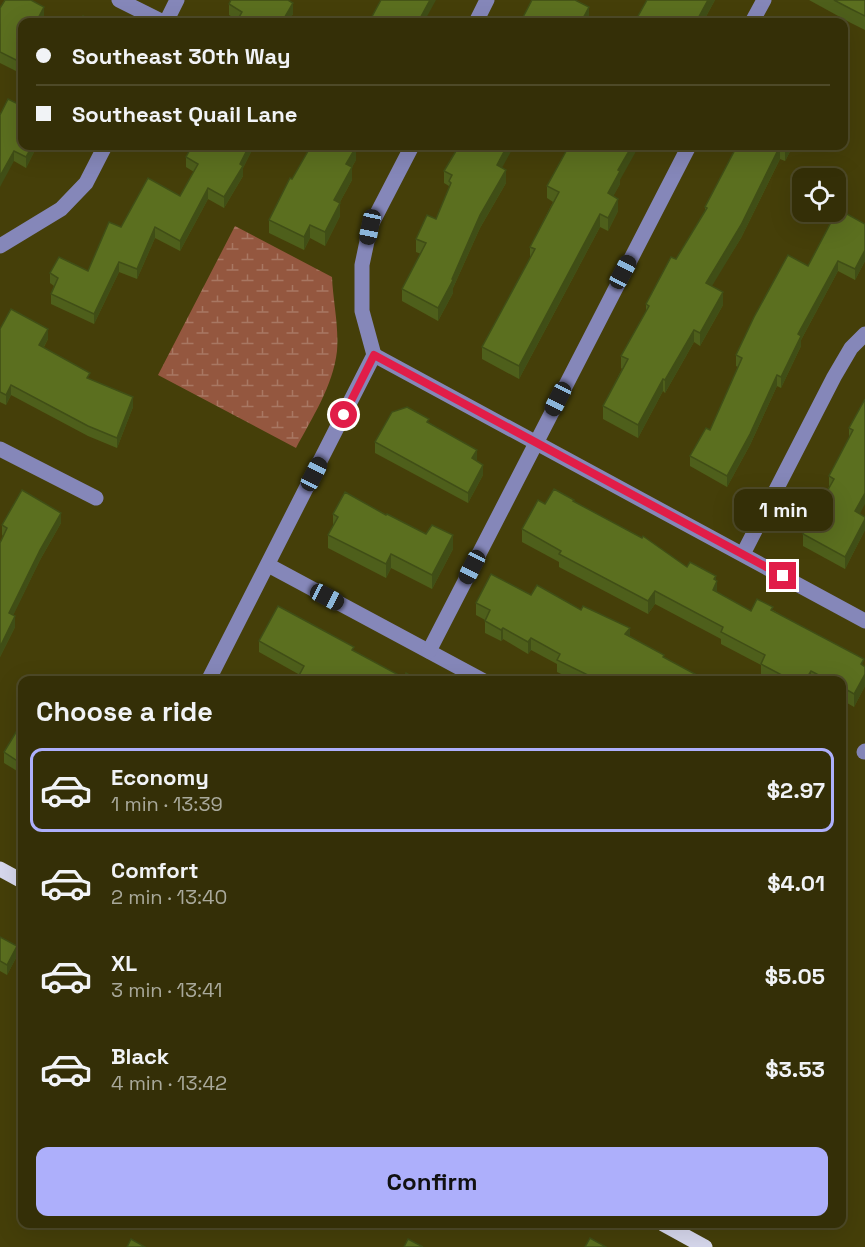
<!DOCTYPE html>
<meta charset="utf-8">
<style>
:root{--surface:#342f07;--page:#3f3b15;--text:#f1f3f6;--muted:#a9a99b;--line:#4e4a28;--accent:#adaffb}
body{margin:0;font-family:"Space Grotesk",sans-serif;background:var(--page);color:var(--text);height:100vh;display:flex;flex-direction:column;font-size:22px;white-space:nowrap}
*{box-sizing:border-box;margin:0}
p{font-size:20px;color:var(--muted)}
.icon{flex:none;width:33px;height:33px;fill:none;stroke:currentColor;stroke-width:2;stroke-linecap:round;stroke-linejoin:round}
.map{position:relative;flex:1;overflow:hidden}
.sheet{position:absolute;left:18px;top:676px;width:828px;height:552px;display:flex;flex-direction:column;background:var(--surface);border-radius:12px;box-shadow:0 6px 24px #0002,0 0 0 2px var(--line)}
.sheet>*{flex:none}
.hud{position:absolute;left:18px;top:18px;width:830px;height:132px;border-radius:12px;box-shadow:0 6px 24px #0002,0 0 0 2px var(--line);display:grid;align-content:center;height:132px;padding:0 18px;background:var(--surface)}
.buttons{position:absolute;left:792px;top:168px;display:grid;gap:12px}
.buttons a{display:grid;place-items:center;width:54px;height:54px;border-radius:12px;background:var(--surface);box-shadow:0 6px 24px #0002,0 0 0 2px var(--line);font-size:30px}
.end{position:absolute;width:27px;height:27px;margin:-14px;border:8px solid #e11d48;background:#fff;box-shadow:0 0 0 3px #fff}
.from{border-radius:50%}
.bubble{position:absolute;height:42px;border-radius:12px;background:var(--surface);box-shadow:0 6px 24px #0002,0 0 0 2px var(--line);font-size:20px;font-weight:700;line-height:42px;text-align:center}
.car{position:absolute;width:18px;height:36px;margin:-18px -9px;border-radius:8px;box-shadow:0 0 4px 2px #0007;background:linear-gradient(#222 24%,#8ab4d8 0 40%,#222 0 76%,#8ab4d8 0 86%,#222 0)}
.hud b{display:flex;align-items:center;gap:21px;height:57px;font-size:22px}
.hud b+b{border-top:2px solid var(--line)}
.hud i{width:15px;height:15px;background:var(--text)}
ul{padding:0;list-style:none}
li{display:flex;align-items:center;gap:18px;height:84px;margin:0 12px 9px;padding:0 6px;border:3px solid transparent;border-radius:12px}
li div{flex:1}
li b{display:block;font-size:22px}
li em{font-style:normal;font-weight:700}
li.on{border-color:var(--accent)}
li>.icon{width:54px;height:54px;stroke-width:1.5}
h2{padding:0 18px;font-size:27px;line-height:72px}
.button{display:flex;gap:12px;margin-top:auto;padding:12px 18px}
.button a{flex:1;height:69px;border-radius:12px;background:var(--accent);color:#111;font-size:24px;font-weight:700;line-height:69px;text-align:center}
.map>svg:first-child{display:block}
.wetland{fill:url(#wetland-marsh)}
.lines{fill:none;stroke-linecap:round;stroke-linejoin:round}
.minor{stroke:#8587b9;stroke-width:15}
.major{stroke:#d7d8ed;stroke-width:15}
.wall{fill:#4e5f1b}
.shaded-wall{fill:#404e16}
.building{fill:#5b6f1f;stroke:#404e16;stroke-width:1.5}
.route{stroke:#e11d48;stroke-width:8}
</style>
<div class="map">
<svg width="865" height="1247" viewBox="0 0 865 1247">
<defs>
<pattern id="wetland-marsh" width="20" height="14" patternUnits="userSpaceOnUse" patternTransform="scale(1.5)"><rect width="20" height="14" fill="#94573f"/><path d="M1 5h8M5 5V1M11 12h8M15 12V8" fill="none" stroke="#a87762"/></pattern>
</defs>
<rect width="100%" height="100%" fill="#453f09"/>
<path class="wetland" d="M235,226L332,277C333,301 339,326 337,351C333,386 312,418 296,448L158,375Z"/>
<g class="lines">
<g class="minor">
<polyline points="119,0 163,22"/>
<polyline points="166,22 177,0"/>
<polyline points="476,22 487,0"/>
<polyline points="752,22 764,0"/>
<polyline points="0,246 61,209 86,183 105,146"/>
<polyline points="374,355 865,621"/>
<polyline points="0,449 96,498"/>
<polyline points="743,554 834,377 851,348 865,334"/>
<polyline points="268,565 484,681"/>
<polyline points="429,651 689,146"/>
<polyline points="208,681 374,355 362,311 362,265 370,227 412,146"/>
<polyline points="864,752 865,751"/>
</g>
<g class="major">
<polyline points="0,869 22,881"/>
<polyline points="663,1224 705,1247"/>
</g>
</g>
<g class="wall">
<polygon points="715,0 703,22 637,22 637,18"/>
<polygon points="809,0 865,0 865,30 851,23"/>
<polygon points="292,3 293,14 288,22 238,22 238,20 229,15 229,4"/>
<polygon points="0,8 44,17 22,22 22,58 16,71 0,63"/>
<polygon points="0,115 22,146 37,146 26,168 14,161"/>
<polygon points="213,146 254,146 243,168 243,176 224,208 208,199 180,251 155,238 137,279 119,272 94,324 51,304 51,294 54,286 50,283 50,273 88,271 121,227 180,196 194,172 186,167 186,157 212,148"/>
<polygon points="737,146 793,146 785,161 780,159 741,238 711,286 723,305 700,346 694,342 665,393 663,391 638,438 603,419 603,406 622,369 621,368 621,356 646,312 646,304 676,259 705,211 705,207"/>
<polygon points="356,160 352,167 352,180 340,202 340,216 325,246 310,238 304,250 269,233 269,220 292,179"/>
<polygon points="502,168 506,183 480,228 453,288 453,293 438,321 402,301 402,289 421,254 416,252 416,239 436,219 449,189 449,186 444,183 444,171"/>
<polygon points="620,180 620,184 613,196 618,211 608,231 600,227 519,379 482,359 482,347 530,259 530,247 553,202 547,198 547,186"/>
<polygon points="865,224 865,261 855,280 838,271 801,340 801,346 781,388 777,386 750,445 727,487 690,466 690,456 710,430 738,367 736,366 736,355 808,266"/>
<polygon points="0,329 48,339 44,347 90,379 133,407 117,448 88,436 11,395 6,405 0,402"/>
<polygon points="865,399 860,514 865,519 865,530 845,569 803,546 803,534 829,487 829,476 849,438 849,428"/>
<polygon points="429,423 477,461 483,475 468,503 375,453 375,442"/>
<polygon points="574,502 687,567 716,580 717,592 751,611 773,610 865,667 865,686 854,707 842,700 842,681 769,681 761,676 761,665 721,644 721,639 655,604 648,614 559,567 559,562 522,542 522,529 545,504"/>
<polygon points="333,514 386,515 453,549 432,589 391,568 386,578 328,548 328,535 333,526"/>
<polygon points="61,523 40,560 13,615 15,627 0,657 0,543 3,536 2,535 2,525"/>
<polygon points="531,595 581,610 630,636 664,657 708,681 576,681 557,672 557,664 531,650 528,654 503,639 501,641 485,633 485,620 476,615 476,603"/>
<polygon points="259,641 354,651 404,678 421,681 300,675 259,652"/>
<polygon points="22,725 22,774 4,763 4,752"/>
<polygon points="0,937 17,956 7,975 0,971"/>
</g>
<g class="shaded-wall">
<polygon points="430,0 436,0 424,22 418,22"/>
<polygon points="708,0 715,0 703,22 696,22"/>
<polygon points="293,3 293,14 288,22 282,22"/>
<polygon points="44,7 44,17 41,22 36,22"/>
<polygon points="589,7 589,20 588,22 581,22"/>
<polygon points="22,48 22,58 16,71 16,60"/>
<polygon points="32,146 37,146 26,168 26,157"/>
<polygon points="249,146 254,146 243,168 243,176 224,208 224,197"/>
<polygon points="507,146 514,146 497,177 497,165"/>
<polygon points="632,146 639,146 620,180 620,184 608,206 608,193 618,170"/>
<polygon points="780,146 780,159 741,238 706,296 706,283"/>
<polygon points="786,146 793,146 785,161 785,148"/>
<polygon points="356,147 356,160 346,177 346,164"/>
<polygon points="14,151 14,161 0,187 0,176"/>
<polygon points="352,167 352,180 334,213 334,200"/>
<polygon points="506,170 506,183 480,228 453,288 453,293 438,321 438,308 452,279 480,215"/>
<polygon points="208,188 208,199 180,251 180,241"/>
<polygon points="618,199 618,211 608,231 608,218"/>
<polygon points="340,203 340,216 325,246 325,232"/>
<polygon points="600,214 600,227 519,379 519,366"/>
<polygon points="310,225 310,238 304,250 304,237"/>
<polygon points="155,227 155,238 137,279 137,269"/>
<polygon points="865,250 865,261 855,280 855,269"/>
<polygon points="838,261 838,271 801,340 801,346 781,388 781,377 798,334"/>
<polygon points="119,262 119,272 94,324 94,314"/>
<polygon points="723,292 723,305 700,346 700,333"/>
<polygon points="48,329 48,339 39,355 39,345"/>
<polygon points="694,330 694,342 665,393 665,380"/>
<polygon points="777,375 777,386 750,445 727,487 727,476"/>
<polygon points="663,379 663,391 638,438 638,425"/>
<polygon points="11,385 11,395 6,405 6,395"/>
<polygon points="133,397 133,407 117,448 117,438"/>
<polygon points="477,450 477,460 472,469 472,458"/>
<polygon points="483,465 483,475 468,503 468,493"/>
<polygon points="865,493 865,504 855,523 855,511"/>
<polygon points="61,513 61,523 40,560 9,624 9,613 40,550"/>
<polygon points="865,519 865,530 845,569 845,557"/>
<polygon points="453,535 453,549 432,589 432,575"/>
<polygon points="391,554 391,568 386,578 386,564"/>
<polygon points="716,576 716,584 717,581 717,593 713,590 714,579"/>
<polygon points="655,591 655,604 648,614 648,601"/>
<polygon points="15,616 15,627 0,657 0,647"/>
<polygon points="503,628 503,639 501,641 501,630"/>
<polygon points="630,628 630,640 625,634"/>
<polygon points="531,638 531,650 528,654 528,642"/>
<polygon points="811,671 811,681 805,681"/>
<polygon points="865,674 865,686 854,707 854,694"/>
<polygon points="17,946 17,956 7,975 7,965"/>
<polygon points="843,1176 843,1187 842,1189 842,1179"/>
</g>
<g class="building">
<polygon points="5,0 31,0 44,7 36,22 22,22 22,48 16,60 0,52 0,8"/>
<polygon points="231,0 288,0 293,3 282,22 244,22 238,19 242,12 229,4"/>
<polygon points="381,0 430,0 418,22 369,22"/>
<polygon points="532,0 575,0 589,7 581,22 524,22 521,21"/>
<polygon points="647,0 708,0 696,22 645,22 637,18"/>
<polygon points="834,0 865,0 865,16 851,9"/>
<polygon points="83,16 95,22 79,22"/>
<polygon points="8,99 20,105 22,100 22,146 32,146 26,157 14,151 0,176 0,115"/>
<polygon points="192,146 208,146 212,148 213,146 249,146 240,164 243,166 224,197 208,188 180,241 155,227 137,269 119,262 94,314 51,294 58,278 50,273 59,257 88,271 109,222 121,227 148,178 180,196 198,164 186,157"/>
<polygon points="311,146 353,146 356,147 346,164 352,167 334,200 340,203 325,232 310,225 304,237 269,220 290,178 292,179"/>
<polygon points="459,146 507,146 497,165 506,170 480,215 452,279 453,280 438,308 402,289 426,243 416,239 427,215 436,219 451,183 449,181 452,175 444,171"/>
<polygon points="569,146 572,146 581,150 584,146 632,146 618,170 620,171 608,193 618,199 608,218 600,214 519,366 482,347 535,249 530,247 559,192 547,186"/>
<polygon points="737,146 786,146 785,148 780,146 741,225 706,283 723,292 700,333 694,330 665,380 663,379 638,425 603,406 628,359 621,356 649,306 646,304 671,257 676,259 707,208 705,207"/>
<polygon points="838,209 865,224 865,250 855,269 838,261 798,334 801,336 781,377 777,375 750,434 727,476 690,456 706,428 710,430 742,358 736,355 754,317 788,255 808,266"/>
<polygon points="11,309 48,329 39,345 90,373 87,378 133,397 117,438 88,426 11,385 6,395 0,392 0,329"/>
<polygon points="865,399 865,493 855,511 865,517 865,519 845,557 803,534 834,479 829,476 853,430 849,428"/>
<polygon points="407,407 429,419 427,422 477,450 472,458 483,465 468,493 375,442 392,412"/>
<polygon points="554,489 574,500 573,501 642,538 643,536 687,567 690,562 716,576 714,579 717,581 713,590 751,611 757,599 773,607 771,610 864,659 861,664 865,667 865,674 854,694 842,687 842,681 830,681 811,671 805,681 793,681 761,664 765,655 721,632 723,627 655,591 648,601 559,554 561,551 522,529 538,500 545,504"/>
<polygon points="22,490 61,513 40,550 9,613 15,616 0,647 0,543 7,528 2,525"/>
<polygon points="345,492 386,515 387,514 426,534 432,525 453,535 432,575 391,554 386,564 328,535 338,517 333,514"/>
<polygon points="491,574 531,595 537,585 581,610 583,606 630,628 625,634 664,655 663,657 708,681 600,681 557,660 560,654 531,638 528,642 503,628 501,630 485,621 490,610 476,603"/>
<polygon points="278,606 354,647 352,650 404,678 406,673 421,681 296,681 304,666 259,641"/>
<polygon points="21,724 22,725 22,764 4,752"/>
<polygon points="0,937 17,946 7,965 0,961"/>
<polygon points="590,1238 606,1247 585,1247"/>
<polygon points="131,1239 145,1247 127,1247"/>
<polygon points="408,1239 423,1247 404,1247"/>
</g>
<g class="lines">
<polyline class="route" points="344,415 374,355 783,576"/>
</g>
</svg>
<div class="buttons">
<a><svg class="icon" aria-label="locate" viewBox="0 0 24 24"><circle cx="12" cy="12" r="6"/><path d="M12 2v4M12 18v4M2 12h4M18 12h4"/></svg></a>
</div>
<i class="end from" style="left:344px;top:415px"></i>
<i class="end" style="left:783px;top:576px"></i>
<div class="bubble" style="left:734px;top:489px;width:99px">1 min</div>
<i class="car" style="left:370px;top:227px;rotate:192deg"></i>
<i class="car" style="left:623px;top:272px;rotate:28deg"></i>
<i class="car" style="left:558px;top:399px;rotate:207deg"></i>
<i class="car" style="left:314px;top:474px;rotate:27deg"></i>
<i class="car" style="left:472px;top:567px;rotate:207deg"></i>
<i class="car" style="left:327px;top:597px;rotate:118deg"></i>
<div class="hud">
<b><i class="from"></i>Southeast 30th Way</b>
<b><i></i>Southeast Quail Lane</b>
</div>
<section class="sheet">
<h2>Choose a ride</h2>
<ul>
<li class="on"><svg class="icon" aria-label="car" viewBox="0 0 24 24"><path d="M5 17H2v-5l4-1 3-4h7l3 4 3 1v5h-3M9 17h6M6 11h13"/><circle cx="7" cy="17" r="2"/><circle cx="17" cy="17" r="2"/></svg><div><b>Economy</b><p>1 min · 13:39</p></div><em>$2.97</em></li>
<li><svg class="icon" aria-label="car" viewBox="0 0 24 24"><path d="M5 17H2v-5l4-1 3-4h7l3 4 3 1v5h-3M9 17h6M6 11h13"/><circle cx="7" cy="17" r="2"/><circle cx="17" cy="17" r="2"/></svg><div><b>Comfort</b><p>2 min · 13:40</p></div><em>$4.01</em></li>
<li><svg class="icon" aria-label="car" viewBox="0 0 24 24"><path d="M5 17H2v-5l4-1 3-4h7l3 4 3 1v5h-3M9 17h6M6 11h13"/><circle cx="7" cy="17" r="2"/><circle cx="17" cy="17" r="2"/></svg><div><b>XL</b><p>3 min · 13:41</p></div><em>$5.05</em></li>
<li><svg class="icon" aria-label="car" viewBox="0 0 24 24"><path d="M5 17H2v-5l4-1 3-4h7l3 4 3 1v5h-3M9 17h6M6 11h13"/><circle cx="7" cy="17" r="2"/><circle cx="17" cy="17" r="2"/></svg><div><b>Black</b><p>4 min · 13:42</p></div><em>$3.53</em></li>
</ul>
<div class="button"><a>Confirm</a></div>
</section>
</div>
